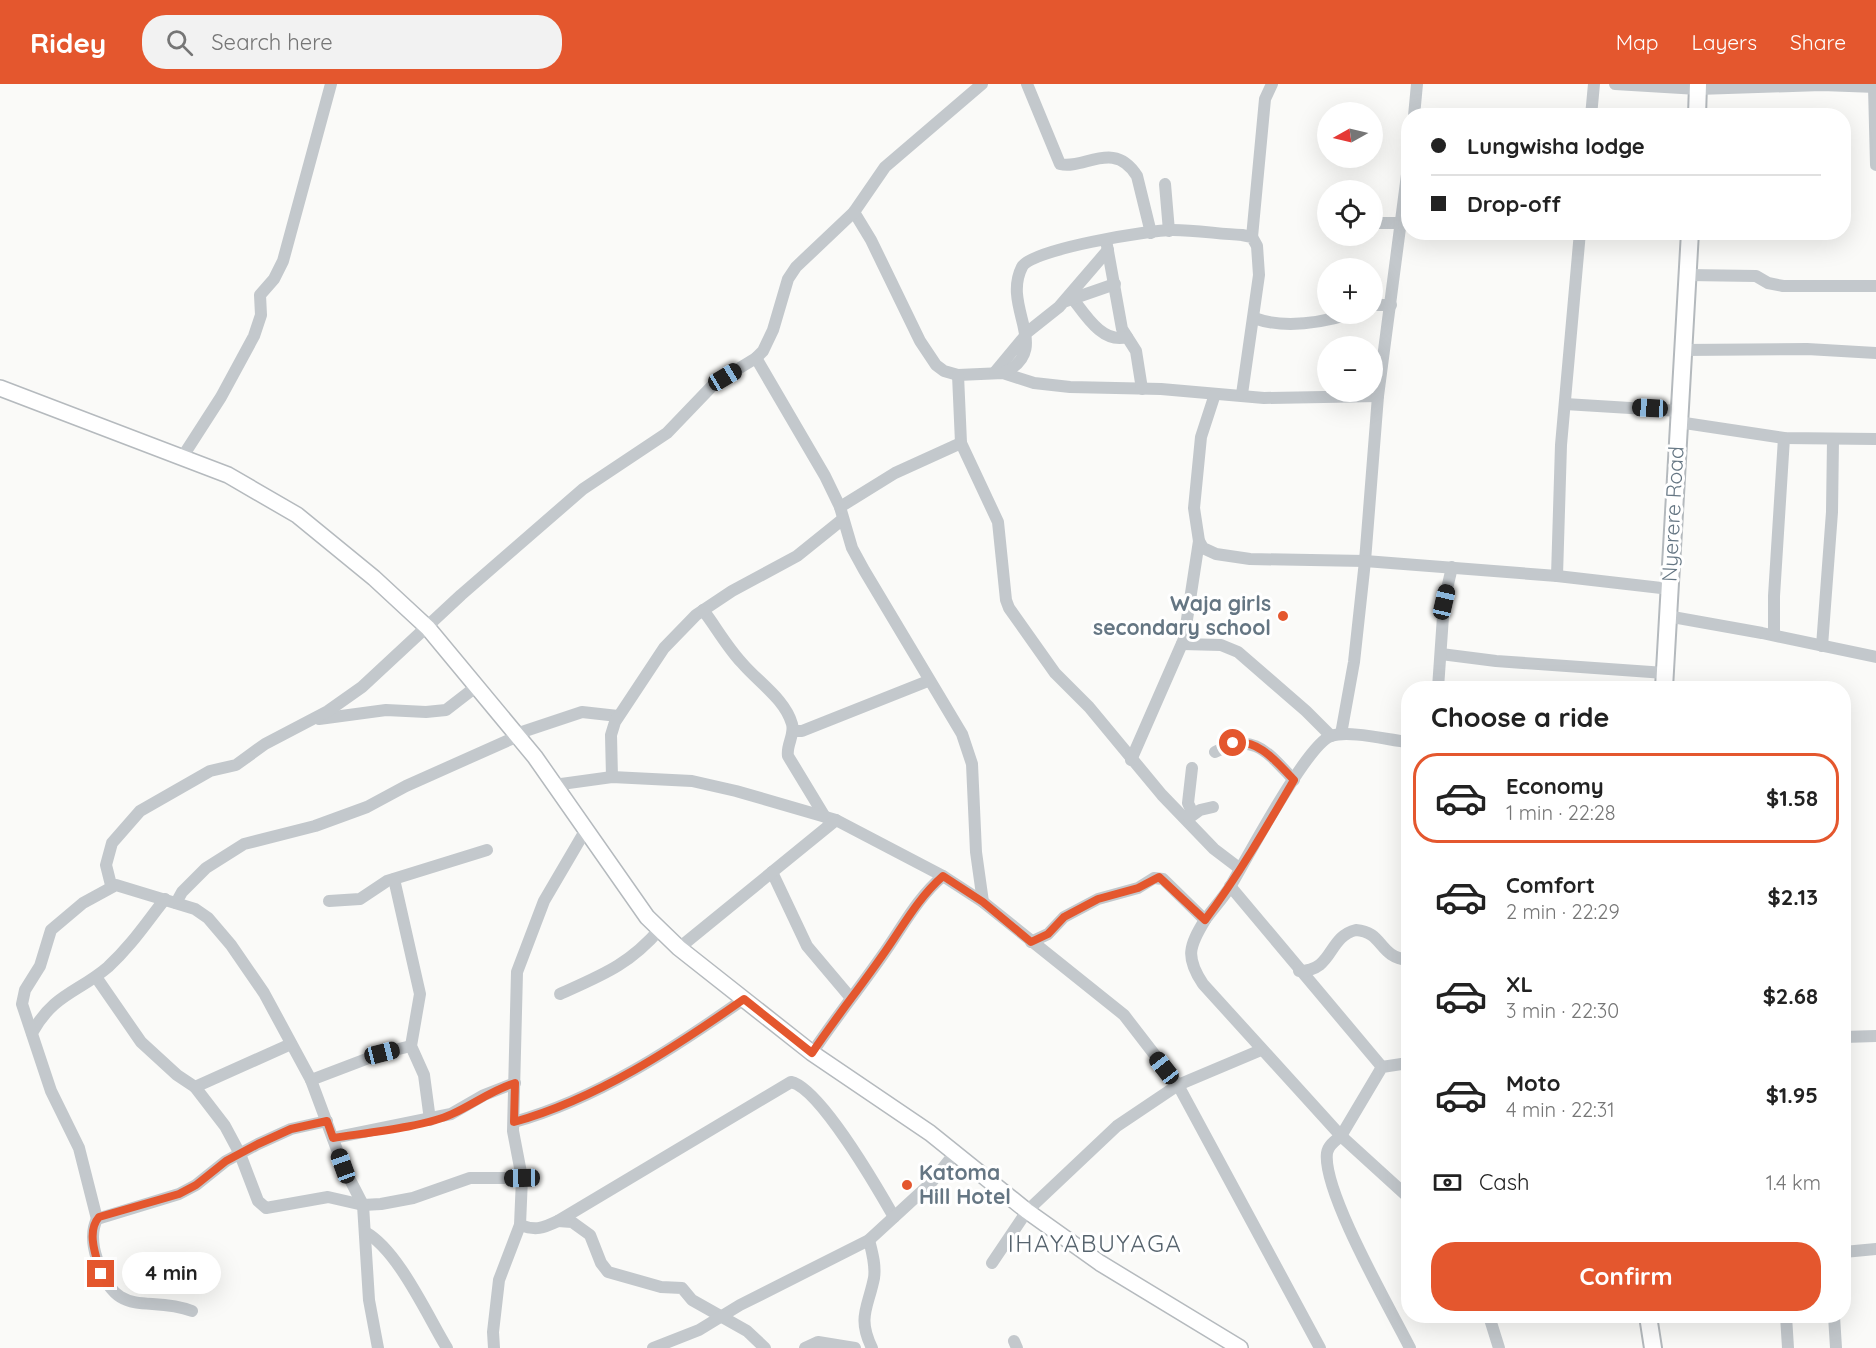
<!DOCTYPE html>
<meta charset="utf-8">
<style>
:root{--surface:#fff;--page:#f2f2f2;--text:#222;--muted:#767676;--line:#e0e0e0;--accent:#e4572e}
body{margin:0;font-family:Quicksand,sans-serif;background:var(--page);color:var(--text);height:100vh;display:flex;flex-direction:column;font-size:22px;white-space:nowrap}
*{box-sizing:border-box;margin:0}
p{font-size:20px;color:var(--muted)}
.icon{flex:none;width:33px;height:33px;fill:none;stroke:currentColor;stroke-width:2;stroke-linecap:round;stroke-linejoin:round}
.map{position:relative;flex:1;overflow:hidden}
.side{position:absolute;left:1401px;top:597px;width:450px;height:642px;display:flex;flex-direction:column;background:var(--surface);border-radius:24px;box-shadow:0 6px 24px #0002}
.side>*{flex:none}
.banner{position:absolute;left:1401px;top:24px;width:450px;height:132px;border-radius:24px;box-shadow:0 6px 24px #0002;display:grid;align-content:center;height:132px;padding:0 30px;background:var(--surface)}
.needle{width:39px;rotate:262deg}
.buttons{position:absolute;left:1317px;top:18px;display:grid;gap:12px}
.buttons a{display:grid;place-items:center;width:66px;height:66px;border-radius:50%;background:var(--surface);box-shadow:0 6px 24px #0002;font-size:30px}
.end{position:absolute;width:27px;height:27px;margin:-14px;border:8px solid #e4572e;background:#fff;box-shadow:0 0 0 3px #fff}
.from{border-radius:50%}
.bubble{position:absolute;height:42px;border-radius:21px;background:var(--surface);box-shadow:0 6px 24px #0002;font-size:20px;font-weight:700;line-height:42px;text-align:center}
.car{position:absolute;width:18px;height:36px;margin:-18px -9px;border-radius:8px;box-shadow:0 0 4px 2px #0007;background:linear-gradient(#222 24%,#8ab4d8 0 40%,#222 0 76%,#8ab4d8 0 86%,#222 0)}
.banner b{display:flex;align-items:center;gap:21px;height:57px;font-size:22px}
.banner b+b{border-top:2px solid var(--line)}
.banner i{width:15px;height:15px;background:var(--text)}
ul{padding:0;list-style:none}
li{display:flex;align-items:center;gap:18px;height:90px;margin:0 12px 9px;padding:0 18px;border:3px solid transparent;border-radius:24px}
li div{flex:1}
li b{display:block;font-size:22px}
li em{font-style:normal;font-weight:700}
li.active{border-color:var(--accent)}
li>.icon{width:54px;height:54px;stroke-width:1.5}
h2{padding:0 30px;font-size:27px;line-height:72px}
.pay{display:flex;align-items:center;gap:15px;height:66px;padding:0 30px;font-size:22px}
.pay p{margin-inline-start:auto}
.cta{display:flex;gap:12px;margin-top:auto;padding:12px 30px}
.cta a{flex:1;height:69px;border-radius:24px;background:var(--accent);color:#fff;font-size:24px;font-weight:700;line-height:69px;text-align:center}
header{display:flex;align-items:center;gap:36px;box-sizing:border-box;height:84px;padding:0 30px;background:var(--accent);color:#fff}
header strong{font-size:28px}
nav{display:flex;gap:33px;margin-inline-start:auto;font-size:21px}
.search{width:420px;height:54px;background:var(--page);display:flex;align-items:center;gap:15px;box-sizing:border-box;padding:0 21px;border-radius:24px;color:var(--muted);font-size:22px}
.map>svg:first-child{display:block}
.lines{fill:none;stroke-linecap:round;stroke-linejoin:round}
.major-casing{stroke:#b5babe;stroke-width:18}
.highway-casing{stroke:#b4b9bd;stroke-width:20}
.minor{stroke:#c3c8cc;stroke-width:12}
.major{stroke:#fff;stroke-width:15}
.highway{stroke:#fff;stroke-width:16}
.route{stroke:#e4572e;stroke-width:8}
.poi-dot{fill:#e4572e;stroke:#fff;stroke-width:2}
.labels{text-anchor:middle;stroke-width:6;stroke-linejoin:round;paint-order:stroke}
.street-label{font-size:21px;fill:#657683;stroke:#fff}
.poi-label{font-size:21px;font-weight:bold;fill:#657683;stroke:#fff;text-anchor:end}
.quarter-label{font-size:24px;letter-spacing:1.5px;fill:#57646e;stroke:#fff}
</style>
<header>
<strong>Ridey</strong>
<div class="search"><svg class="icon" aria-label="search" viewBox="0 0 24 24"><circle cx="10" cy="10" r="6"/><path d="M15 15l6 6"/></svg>Search here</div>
<nav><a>Map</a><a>Layers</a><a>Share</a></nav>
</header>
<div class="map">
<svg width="1876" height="1264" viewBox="0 0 1876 1264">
<rect width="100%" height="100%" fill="#fafaf8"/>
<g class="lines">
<g class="major-casing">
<polyline id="major" points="0,304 228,391 297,431 374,494 428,544 535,673 647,833 679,864 812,969 930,1049 1027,1127 1100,1179 1240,1264"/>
</g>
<g class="highway-casing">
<g id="highway">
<polyline points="1697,32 1698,0"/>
<polyline points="1664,604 1690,148"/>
<polyline points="1648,1232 1653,1264"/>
</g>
</g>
<g class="minor">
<path d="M1027,0L1060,80C1084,86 1114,55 1137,92L1151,149"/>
<polyline points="1615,0 1698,5 1822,1 1876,3"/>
<polyline points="1874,3 1876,81"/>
<polyline points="1414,32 1417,0"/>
<polyline points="1591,32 1594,0"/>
<polyline points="1165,100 1169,147"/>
<polyline points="854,128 871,156 920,257 936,281 944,287 958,291 1003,289 1034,299 1070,303 1161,305 1264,314 1378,312"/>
<polyline points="1372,139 1402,139"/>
<polyline points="1252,153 1265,15 1272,0"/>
<polyline points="1106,156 1122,245 1136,267 1142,305"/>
<polyline points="1688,191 1756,192 1768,199 1783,202 1876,202"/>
<path d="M1073,215C1086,232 1103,260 1127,253"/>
<polyline points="1066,217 1115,200"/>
<polyline points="1372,221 1391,221"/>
<path d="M1254,234C1284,245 1320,239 1350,230"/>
<polyline points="1025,250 1059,223 1108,166"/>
<polyline points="1683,266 1807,265 1876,269"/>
<polyline points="756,274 825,392 840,423 852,464 864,486 962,650 972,680 976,768 983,818"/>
<polyline points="995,288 1025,252"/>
<path d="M1003,289C1054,266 1001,224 1022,183C1031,165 1150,146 1173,146C1196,146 1219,150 1242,151L1252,153L1257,162L1259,191L1242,310"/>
<polyline points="958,291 961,359 998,438 1006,516 1009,524 1055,589 1089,623 1162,711 1214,765 1239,784"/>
<polyline points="1215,310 1201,353 1194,424 1199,457 1203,464 1216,470 1250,475 1365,477 1378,312 1408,83"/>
<polyline points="1565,320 1679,327"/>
<polyline points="1678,338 1784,354 1876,355"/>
<polyline points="183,372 221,313 254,252 261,231 260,211 274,195 283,177 331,0"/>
<polyline points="840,423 895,389 961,359"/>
<polyline points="1557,492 1561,361 1580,148"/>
<path d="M703,526C716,543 727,563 742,579C758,598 785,615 792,640C795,651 786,661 788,672L825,733"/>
<polyline points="1667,532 1762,549 1876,573"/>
<polyline points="1774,551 1774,512 1784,354"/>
<polyline points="1182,560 1221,561 1238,568 1306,627 1331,652"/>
<polyline points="1822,562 1832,428 1833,356"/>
<polyline points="1441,570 1496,577 1665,589"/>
<polyline points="1438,604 1444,518 1452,483"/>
<polyline points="319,635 386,626 426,628 446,626 477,602"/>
<polyline points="793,647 802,647 928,597"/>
<polyline points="516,650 582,628 618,632"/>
<polyline points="1341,650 1354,578 1365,477 1557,492 1670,505"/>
<path d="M1215,668C1254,647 1268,669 1294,696"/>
<polyline points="1131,676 1184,555 1199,457"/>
<polyline points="1192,684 1188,719 1193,730"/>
<polyline points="612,693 611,651 615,638 664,564 696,531 732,507 797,472 843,435"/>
<polyline points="554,701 612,693 692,697 736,707 836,736 943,792 983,818 1124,931 1178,1001 1320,1264"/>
<polyline points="1189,734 1200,726 1213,723"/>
<polyline points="772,788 807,862 850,913"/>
<polyline points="394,795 420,910 411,962 424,991 430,1036"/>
<polyline points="111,801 106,781 112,759 140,727 210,687 236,681 265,660 328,627 362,603 461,511 583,405 667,349 715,299 756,274 763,267 773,246 788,195 796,183 854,128 885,83 982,0"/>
<polyline points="1230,802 1382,983"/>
<polyline points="329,817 360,815 387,797 487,766"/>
<polyline points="176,819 182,808 206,784 244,760 315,742 367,723 406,702 518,652"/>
<path d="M1205,836C1213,825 1223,814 1230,803C1246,776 1307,660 1331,652C1350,646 1388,656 1408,658"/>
<path d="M1031,858L1048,850L1064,833L1098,815L1138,804L1154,794L1163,795L1205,836C1189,862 1185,873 1203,900L1341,1052L1408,1113"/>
<polyline points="679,864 836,736"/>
<path d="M1299,887C1334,887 1327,853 1356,846C1384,848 1378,873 1408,876"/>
<polyline points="96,893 141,958 177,991 195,1003 225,1042 240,1070 258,1117 266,1124 328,1113 363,1121 381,1120 413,1114 470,1094 522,1094"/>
<path d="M560,910C602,891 629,881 660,845"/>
<path d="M32,949C53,910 79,908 108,883C131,862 146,839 165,815"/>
<polyline points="1844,953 1876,952"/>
<path d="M812,969C834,936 859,905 882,872C902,844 917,814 943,792"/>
<path d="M1408,979L1382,983L1341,1052C1336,1056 1328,1061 1327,1069C1322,1107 1391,1226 1410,1264"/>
<polyline points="311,996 382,969 411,962"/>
<polyline points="195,1003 291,960"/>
<path d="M514,1038C597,1015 674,964 744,915"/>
<polyline points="333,1054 451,1030 484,1011 515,999"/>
<polyline points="97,1135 79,1064 51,1007 22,920 25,906 40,882 51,846 83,819 116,801 195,825 208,834 231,861 264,909 311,996 343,1082 363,1121 369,1216 378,1264"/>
<polyline points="558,1137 572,1138 590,1151 601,1179 608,1188 661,1203 682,1204 692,1216 747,1247 765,1264"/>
<path d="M520,1141C536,1147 543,1144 558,1137L791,998C820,1004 878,1105 894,1133"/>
<path d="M365,1148C398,1166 427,1231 447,1264"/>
<path d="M869,1156C872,1168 876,1181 874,1194C868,1224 857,1233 872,1264"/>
<polyline points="1844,1168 1876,1165"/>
<polyline points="992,1179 1027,1127 1117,1042 1178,1001 1261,966"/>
<path d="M192,1227C147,1210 116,1238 97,1175C93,1163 91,1147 97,1135L179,1110L196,1101L226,1077L258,1060L291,1045L327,1037"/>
<polyline points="1489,1232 1499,1264"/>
<polyline points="1786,1232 1788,1264"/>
<polyline points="1834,1232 1836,1264"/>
<polyline points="1014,1257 1017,1264"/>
<polyline points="494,1264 493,1248 499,1196 520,1141 522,1094 513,1047 517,888 544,817 585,747"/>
<polyline points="653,1264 699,1246 740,1221 869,1156 930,1100 955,1069"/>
<polyline points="805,1264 818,1258 855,1264"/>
</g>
<use href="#major" class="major"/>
<use href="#highway" class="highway"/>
</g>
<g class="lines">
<path class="route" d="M101,1190C96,1172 86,1148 99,1133L179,1110L196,1101L226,1077L258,1060L291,1045L327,1037L333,1054C364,1049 425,1043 452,1030C474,1020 492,1006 515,999L514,1038C597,1015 674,964 744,915L812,969C834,936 859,905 882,872C902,844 917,815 943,792L983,818L1031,858L1048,850L1064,833L1098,815L1138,804L1159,793L1205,836C1238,792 1266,744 1294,696C1277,679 1260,655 1233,659"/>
</g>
<g class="poi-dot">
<circle cx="1283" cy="532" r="6"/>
<circle cx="907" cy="1101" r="6"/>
</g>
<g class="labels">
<g class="street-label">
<text transform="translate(1673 430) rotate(-87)" y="7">Nyerere Road</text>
</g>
<g class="poi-label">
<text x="1271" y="527">Waja girls<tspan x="1271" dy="24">secondary school</tspan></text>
<text x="919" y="1096" text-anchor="start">Katoma<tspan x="919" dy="24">Hill Hotel</tspan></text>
</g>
<g class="quarter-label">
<text x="1095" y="1168">IHAYABUYAGA</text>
</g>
</g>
</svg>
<div class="buttons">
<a><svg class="needle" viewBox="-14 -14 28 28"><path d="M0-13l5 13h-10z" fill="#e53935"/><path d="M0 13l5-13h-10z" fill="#767676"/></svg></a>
<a><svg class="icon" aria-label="locate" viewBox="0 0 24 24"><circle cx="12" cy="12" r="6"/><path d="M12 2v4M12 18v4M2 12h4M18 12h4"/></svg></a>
<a>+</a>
<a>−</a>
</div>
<i class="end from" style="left:1233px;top:659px"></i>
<i class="end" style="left:101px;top:1190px"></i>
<div class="bubble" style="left:122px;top:1168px;width:99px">4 min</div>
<i class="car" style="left:725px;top:293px;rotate:59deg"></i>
<i class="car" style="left:1650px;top:324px;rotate:273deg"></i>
<i class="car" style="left:1444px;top:518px;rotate:13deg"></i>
<i class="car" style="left:382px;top:969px;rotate:76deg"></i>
<i class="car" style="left:1164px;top:984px;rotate:322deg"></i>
<i class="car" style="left:343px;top:1082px;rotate:340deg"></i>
<i class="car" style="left:522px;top:1094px;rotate:269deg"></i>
<div class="banner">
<b><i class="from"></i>Lungwisha lodge</b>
<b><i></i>Drop-off</b>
</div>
<section class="side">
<h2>Choose a ride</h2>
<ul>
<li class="active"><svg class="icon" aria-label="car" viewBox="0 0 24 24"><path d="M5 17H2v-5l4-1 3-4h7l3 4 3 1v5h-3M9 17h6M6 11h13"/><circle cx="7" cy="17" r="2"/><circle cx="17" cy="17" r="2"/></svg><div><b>Economy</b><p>1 min · 22:28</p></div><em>$1.58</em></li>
<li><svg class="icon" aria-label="car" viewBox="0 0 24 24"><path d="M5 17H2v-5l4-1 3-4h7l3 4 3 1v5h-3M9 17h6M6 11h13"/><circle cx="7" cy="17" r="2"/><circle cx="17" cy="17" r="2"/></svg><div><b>Comfort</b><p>2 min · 22:29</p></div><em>$2.13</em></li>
<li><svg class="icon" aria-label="car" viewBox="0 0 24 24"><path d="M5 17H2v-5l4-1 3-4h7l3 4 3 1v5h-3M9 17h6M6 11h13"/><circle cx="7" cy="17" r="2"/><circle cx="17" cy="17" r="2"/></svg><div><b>XL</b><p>3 min · 22:30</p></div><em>$2.68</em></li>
<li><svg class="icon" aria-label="car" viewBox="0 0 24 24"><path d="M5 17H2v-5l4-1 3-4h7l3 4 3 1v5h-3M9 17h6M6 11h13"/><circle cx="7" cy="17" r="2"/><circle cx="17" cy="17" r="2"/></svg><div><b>Moto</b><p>4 min · 22:31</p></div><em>$1.95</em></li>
</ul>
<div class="pay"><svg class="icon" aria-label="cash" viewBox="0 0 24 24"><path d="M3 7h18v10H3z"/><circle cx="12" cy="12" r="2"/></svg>Cash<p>1.4 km</p></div>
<div class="cta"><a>Confirm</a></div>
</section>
</div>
